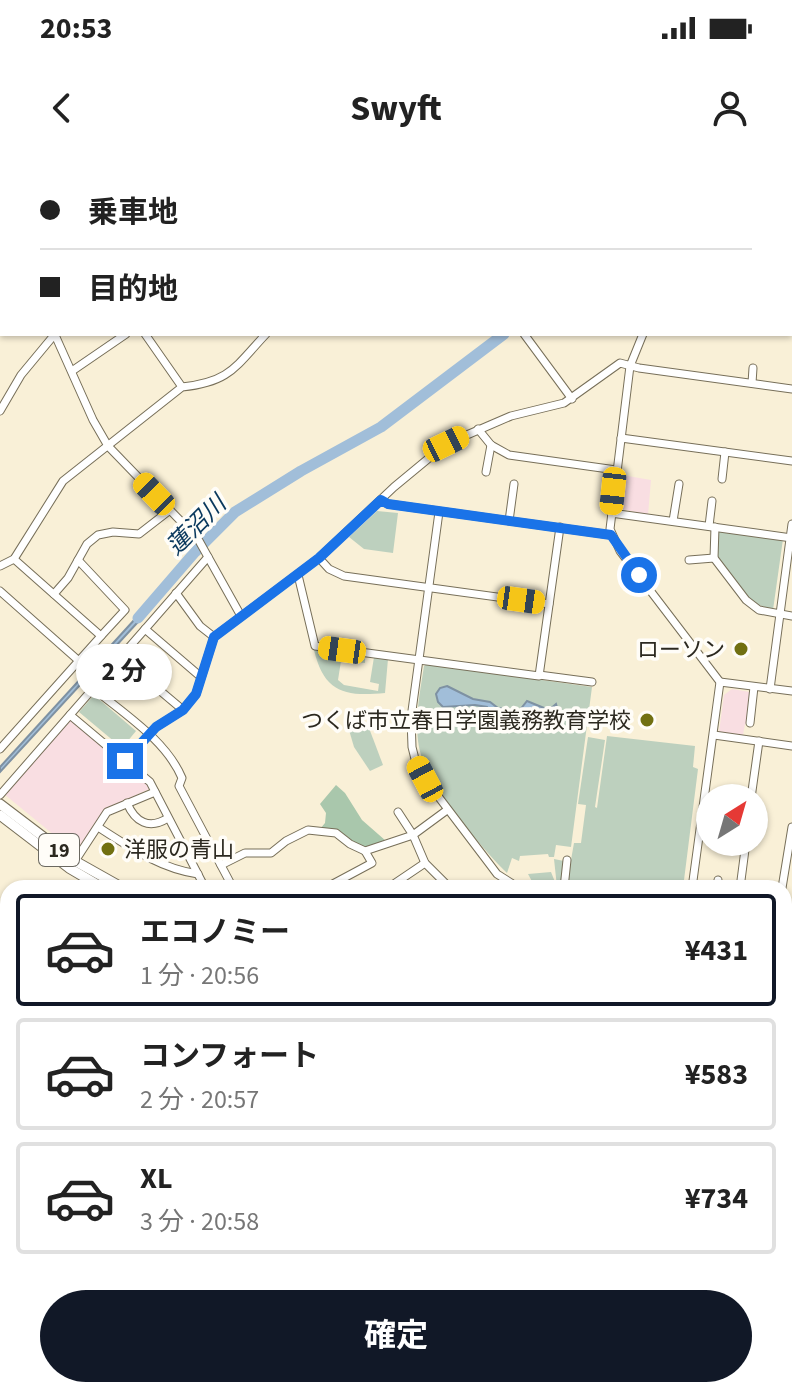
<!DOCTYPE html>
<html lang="ja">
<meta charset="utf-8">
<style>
:root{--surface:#fff;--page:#f2f2f2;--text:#222;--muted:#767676;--line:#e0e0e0;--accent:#111827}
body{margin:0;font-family:"Source Sans 3","Noto Sans JP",sans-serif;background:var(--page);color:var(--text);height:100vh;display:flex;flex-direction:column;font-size:30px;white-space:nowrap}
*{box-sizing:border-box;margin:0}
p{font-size:26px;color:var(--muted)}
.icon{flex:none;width:44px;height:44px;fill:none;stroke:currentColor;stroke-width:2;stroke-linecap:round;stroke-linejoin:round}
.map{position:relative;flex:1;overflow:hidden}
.sheet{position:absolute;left:0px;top:720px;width:792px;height:518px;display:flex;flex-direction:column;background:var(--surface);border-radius:24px 24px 0 0;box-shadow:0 2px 6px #0004}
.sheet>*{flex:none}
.banner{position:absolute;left:0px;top:0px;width:792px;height:176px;box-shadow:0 2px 6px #0004;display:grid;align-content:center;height:176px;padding:0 40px;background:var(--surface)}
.needle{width:52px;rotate:37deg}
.tools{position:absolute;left:696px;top:624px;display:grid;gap:16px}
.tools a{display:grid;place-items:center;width:72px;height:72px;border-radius:50%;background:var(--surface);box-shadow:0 2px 6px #0004;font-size:40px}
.end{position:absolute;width:36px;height:36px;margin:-18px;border:10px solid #1a73e8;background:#fff;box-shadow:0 0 0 4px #fff}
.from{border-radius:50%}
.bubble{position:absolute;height:56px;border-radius:28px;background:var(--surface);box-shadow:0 2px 6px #0004;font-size:26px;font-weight:700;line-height:56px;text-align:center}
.car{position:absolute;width:24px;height:48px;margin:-24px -12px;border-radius:10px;box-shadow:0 0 6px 2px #0007;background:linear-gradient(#f5c518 24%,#345 0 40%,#f5c518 0 76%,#345 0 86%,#f5c518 0)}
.banner b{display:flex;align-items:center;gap:28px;height:76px;font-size:30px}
.banner b+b{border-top:2px solid var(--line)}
.banner i{width:20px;height:20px;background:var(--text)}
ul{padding:14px 0 0;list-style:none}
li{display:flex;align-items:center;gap:24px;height:112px;margin:0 16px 12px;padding:0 24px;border:4px solid var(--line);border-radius:8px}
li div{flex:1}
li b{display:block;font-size:30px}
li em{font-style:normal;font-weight:700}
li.current{border-color:var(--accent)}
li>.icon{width:72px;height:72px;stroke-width:1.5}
.cta{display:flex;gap:16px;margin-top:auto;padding:16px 40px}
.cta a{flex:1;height:92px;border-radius:48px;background:var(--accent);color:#fff;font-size:32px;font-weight:700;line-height:92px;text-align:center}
.status{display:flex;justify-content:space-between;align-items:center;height:56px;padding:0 40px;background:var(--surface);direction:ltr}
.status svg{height:22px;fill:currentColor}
header{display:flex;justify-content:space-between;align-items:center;height:104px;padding:0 40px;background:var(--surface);font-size:36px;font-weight:700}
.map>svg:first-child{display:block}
.commercial{fill:#f9dee2}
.green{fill:#bdd0be}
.forest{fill:#a9c7ac}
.water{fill:#a1bed9;stroke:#7e91a2;stroke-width:2}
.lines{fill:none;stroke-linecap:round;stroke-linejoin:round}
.river{stroke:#a1bed9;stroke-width:11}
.minor-casing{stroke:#776f59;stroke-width:9}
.major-casing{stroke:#776f59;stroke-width:11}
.minor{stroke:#fff;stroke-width:7}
.major{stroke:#fff;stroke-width:9}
.rail{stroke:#676254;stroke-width:2;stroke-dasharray:10 10;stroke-linecap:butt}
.route{stroke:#1a73e8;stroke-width:10}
.poi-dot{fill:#717012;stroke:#fffdf8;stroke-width:3}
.labels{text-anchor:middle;stroke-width:7;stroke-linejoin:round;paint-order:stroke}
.shield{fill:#fffdf8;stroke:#6b6961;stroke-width:2}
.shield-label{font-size:20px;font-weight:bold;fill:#2c2920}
.poi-label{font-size:22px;fill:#2c2920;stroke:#fffdf8;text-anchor:end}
.water-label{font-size:24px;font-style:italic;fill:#09385d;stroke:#fffdf8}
</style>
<div class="status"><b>20:53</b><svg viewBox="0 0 49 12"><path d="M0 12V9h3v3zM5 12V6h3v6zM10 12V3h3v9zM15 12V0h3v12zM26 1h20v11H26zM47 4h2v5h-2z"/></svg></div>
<header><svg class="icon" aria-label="back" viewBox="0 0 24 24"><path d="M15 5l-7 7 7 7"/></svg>Swyft<svg class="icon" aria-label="person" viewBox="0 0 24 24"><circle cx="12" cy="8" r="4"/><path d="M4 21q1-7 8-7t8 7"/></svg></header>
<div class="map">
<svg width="792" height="1237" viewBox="0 0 792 1237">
<rect width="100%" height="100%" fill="#f9f0d7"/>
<g class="commercial">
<polygon points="622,315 651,320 648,355 617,348"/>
<polygon points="732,529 750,532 748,563 745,564 743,575 719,572 724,535"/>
<polygon points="70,559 146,623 149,629 105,650 80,690 54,675 4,634"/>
</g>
<g class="green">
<polygon points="377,351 398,353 393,393 364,389 349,377"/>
<polygon points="720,370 783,379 773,450 751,442 718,399 717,373"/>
<path d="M314,490L365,496V503L341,501L338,520L344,525L378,531L379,524L370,522L374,497L388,499L385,533C344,537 324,532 314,490Z"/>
<path d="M427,504L592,527L571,687L556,685L554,697H549L548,694L520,696L519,701L512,698L507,713C481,688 425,621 419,587C414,561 420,532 424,506Z"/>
<polygon points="94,535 136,571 122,588 79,552"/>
<polygon points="369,568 383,605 370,611 354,587 349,570"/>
<polygon points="607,576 695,586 693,607 698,609 683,728 566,728 574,683 581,683 586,645 578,644 588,577 605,580 595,647 597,648"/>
<polygon points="554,699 564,701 560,728 535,727 528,714 551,712 557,727"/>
</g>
<polygon class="forest" points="336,625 345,633 362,660 386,681 363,688 320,669 325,663 326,653 320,644"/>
<g class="water">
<polygon points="146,447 149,450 0,612 0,607"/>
<path d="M447,526L473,539L490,542L498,548L519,551L527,541L549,550L556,544L560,558L556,561L551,554L534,547C530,549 527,553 523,555C519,558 496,553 489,552L487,547L475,545L443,547L438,542L436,534L440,528Z"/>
</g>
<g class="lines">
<polyline class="river" points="138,458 195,392 235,352 301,311 381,267 504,174"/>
<g class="minor-casing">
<g id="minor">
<polyline points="0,0 3,2"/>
<polyline points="223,0 225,2"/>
<polyline points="561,0 563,2"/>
<polyline points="123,2 123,0"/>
<polyline points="180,2 182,0"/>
<polyline points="571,2 572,0"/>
<polyline points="747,2 749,0"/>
<polyline points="790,12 792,12"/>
<polyline points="790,82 792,81"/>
<polyline points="0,112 2,112"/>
<polyline points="790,161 792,161"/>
<polyline points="145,174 182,227"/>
<polyline points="524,174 572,239"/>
<polyline points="643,174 630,206 610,369 620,391 720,522 692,728"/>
<polyline points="55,175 93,260 108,286 198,379 241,456"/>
<polyline points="72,211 126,174"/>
<polyline points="752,223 753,208"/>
<polyline points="0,251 21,215 55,174"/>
<polyline points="478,269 491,285 509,295 616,310"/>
<polyline points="621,278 792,301"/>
<polyline points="486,312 491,285"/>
<polyline points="722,319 725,292"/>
<polyline points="381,340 388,344 611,375"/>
<polyline points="439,352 411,558 412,587 416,603 425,619 491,706 497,714 519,728"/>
<polyline points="611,353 792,378"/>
<polyline points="509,361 514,324"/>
<polyline points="673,361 679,324"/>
<polyline points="709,366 712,341"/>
<polyline points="715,367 714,398 746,440 759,450 792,456"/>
<polyline points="319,398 329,409 344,416 549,444"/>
<polyline points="14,399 101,476 125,450 78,400"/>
<polyline points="689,400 714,398"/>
<path d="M0,406L14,399L63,321L182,227C230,222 235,207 266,174"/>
<polyline points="298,415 315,486 539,516 560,367"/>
<polyline points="0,431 79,501"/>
<polyline points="176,433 200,466 214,477"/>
<polyline points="54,434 68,418 87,384 98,375 113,372 139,374 170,350"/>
<polyline points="145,469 201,517"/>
<polyline points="120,497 183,550"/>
<polyline points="539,515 592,522"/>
<polyline points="720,522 792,531"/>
<path d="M93,528C124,554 166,580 182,618L179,626L233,728"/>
<polyline points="770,529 792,364"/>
<polyline points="70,555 150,622 202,722 200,728"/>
<polyline points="750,563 754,527"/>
<polyline points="714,575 792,586"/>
<polyline points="0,589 101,476"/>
<polyline points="125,601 156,567 183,550 196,534 214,477 319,398 394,327 446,284 511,256 564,243 620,203 639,208 792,229"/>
<polyline points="0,635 208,397"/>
<polyline points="751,638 759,581"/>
<path d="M127,643C135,662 149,670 168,658"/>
<polyline points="447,650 413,675 425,703 450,728"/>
<path d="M98,667C129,687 161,709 198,714"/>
<polyline points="75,701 107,652 155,632"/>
<polyline points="221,705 245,693 271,693 286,681 308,670 336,673 350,684 365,691 413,675 398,652"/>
<polyline points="329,726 372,703 365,691"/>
<polyline points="388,728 425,703"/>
<polyline points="564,728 567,700"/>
<polyline points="717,728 718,720"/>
<polyline points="740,728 746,682"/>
<polyline points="782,728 792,667"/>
<polyline points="784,769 792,770"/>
<polyline points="0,814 8,809"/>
<polyline points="784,840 792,841"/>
<polyline points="784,916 792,917"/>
<polyline points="0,937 8,943"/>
<polyline points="784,983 792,984"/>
<polyline points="0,999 8,1010"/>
<polyline points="784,1040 792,1041"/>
<polyline points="0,1047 8,1041"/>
<polyline points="784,1078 792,1086"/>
<polyline points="784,1120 792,1112"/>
<polyline points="0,1134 7,1145"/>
<polyline points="784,1137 792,1145"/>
<polyline points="784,1190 792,1202"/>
<polyline points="0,1226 8,1226"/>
<polyline points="164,1230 165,1237"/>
<polyline points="334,1230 343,1237"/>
<polyline points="69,1237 73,1230"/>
<polyline points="308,1237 317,1230"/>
<polyline points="370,1237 374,1230"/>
<polyline points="449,1237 458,1230"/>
<polyline points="761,1237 764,1230"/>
</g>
</g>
<g class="major-casing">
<g id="major">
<polyline points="0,644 75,701 123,728"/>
<polyline points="0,655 69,708 103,728"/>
<polyline points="784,873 792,874"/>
<polyline points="784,883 792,884"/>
</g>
</g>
<use href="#minor" class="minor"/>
<use href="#major" class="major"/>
<polyline class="rail" points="0,1145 8,1156"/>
</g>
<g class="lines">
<polyline class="route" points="125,601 156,567 183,550 196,534 214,477 319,398 381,340 388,344 611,375 639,415"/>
</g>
<g class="poi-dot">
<circle cx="741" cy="489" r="8"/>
<circle cx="647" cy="560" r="8"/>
<circle cx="108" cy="689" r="8"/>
</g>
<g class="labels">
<rect class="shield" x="39" y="674" width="40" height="32" rx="6"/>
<g class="shield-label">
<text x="59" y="697">19</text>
</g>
<g class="poi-label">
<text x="725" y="497">ローソン</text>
<text x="631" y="568">つくば市立春日学園義務教育学校</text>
<text x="124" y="697" text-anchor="start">洋服の青山</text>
</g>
<g class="water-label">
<text transform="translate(196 365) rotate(-45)" y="8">蓮沼川</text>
</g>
</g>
</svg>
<div class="tools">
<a><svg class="needle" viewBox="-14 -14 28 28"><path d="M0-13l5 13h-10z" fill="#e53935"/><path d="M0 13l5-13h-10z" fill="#767676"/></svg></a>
</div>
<i class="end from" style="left:639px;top:415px"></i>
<i class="end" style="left:125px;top:601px"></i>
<div class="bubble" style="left:76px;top:484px;width:96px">2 分</div>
<i class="car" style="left:446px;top:284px;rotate:64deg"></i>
<i class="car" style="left:613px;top:331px;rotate:186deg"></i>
<i class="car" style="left:154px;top:334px;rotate:316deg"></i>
<i class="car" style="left:521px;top:440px;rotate:98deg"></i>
<i class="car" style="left:342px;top:490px;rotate:278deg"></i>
<i class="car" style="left:425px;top:619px;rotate:332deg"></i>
<div class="banner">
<b><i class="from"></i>乗車地</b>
<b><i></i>目的地</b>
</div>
<section class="sheet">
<ul>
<li class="current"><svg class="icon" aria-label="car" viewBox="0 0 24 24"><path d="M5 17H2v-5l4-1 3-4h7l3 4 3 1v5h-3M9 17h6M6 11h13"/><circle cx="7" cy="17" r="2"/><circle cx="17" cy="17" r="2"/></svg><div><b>エコノミー</b><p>1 分 · 20:56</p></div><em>¥431</em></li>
<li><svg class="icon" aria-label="car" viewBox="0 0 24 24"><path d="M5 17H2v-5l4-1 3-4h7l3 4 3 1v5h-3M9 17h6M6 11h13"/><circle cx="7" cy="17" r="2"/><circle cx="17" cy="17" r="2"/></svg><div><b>コンフォート</b><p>2 分 · 20:57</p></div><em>¥583</em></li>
<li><svg class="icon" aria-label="car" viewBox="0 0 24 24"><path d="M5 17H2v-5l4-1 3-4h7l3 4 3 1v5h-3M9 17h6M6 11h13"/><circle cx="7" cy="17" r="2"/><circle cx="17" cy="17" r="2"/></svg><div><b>XL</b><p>3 分 · 20:58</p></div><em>¥734</em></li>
</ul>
<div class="cta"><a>確定</a></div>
</section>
</div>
